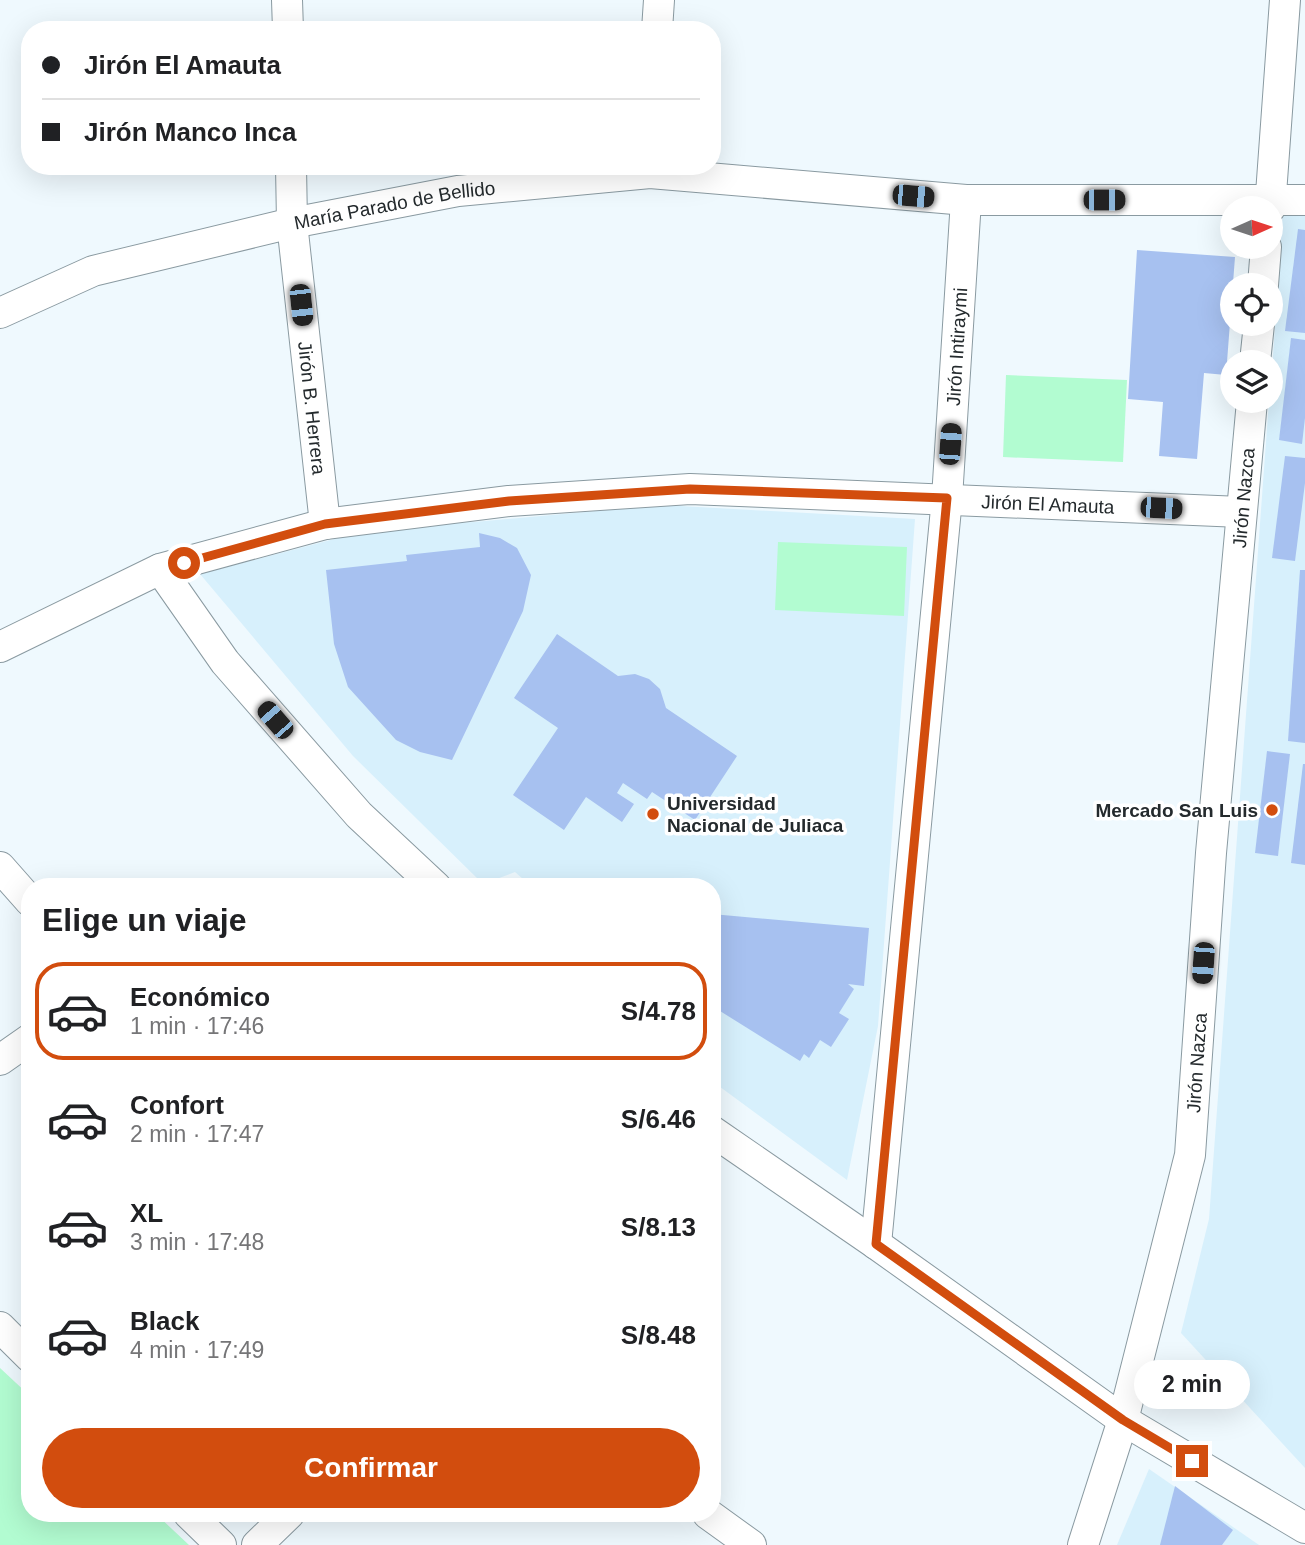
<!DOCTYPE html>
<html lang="es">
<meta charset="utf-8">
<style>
:root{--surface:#fff;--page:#f2f2f2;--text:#202124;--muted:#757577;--line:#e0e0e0;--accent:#d24d0e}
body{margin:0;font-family:Arial,sans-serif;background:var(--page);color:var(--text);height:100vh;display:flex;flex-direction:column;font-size:26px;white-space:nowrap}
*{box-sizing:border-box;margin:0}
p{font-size:23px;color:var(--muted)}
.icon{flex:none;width:38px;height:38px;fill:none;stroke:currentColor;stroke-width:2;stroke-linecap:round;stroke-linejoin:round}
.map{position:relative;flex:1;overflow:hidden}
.sheet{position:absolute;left:21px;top:878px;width:700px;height:644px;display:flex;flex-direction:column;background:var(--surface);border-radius:28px;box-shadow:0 7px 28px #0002}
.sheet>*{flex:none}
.banner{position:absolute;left:21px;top:21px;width:700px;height:154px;border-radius:28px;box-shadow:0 7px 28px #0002;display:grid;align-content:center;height:154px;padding:0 21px;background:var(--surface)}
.needle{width:46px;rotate:87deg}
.fabs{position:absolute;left:1220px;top:196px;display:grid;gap:14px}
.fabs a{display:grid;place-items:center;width:63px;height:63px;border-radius:50%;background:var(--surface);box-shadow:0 7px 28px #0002;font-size:35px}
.end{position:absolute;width:32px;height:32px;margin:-16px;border:9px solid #d24d0e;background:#fff;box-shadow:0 0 0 4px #fff}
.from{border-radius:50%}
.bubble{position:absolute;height:49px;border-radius:24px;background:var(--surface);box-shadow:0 7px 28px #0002;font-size:23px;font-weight:600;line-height:49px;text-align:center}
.car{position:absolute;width:21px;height:42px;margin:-21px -10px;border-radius:9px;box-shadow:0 0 5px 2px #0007;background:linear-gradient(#222 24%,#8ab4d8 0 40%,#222 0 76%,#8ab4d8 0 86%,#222 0)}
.banner b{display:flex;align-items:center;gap:24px;height:66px;font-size:26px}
.banner b+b{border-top:2px solid var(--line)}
.banner i{width:18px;height:18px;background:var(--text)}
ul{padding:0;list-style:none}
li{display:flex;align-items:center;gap:21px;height:98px;margin:0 14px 10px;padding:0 7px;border:4px solid transparent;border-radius:28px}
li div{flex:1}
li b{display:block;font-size:26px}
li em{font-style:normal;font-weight:600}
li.selected{border-color:var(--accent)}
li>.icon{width:63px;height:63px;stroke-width:1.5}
h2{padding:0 21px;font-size:32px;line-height:84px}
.button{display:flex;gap:14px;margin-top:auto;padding:14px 21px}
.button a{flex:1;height:80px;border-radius:42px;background:var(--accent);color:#fff;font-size:28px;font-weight:600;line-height:80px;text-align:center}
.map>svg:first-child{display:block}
.built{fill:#d7f0fc}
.green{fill:#b2fcd1}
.building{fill:#a7c1f0}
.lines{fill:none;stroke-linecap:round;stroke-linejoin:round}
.street-casing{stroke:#8a9aa1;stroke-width:32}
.street{stroke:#fff;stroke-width:30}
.route{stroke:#d24d0e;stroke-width:9}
.poi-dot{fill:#d24d0e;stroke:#fff;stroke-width:2.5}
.labels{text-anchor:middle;stroke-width:7;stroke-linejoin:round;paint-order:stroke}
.street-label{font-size:19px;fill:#242a2d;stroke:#fff}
.poi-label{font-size:19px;font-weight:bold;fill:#242a2d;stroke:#fff;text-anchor:start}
</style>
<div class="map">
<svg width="1305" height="1545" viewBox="0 0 1305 1545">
<rect width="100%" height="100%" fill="#eff9fe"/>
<g class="built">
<polygon points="1283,208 1305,209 1305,1468 1181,1333 1209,1219 1269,401 1270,401"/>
<polygon points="662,505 915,519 878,1026 847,1180 712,1081 712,887 532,887 515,872 483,884 353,756 200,574 384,526 474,522"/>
<polygon points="1149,1469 1259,1545 1117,1545"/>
</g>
<g class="green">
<polygon points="1006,375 1127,380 1123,462 1003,457"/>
<polygon points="778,542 907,547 904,616 775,610"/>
<polygon points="0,1368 30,1396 30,1514 156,1514 189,1545 0,1545"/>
</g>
<g class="building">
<polygon points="1298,229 1305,230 1305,333 1285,331"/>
<polygon points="1137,250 1235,257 1226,375 1204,373 1197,459 1159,456 1163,402 1128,399"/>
<polygon points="1291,338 1305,340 1305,418 1302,444 1279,440"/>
<polygon points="1285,456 1305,458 1305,483 1295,561 1272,558"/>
<polygon points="479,533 500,538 517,548 531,575 523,611 452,760 420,752 396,740 348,687 334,644 326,570 407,561 406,555 480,547"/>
<polygon points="1300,570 1305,570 1305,743 1288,741"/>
<polygon points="557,634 618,676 635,674 649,679 660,689 666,708 737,756 695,820 652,792 647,799 623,783 617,793 634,804 622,822 586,797 564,830 513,795 558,728 514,698"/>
<polygon points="1267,751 1290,754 1278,856 1255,853"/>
<polygon points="1303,764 1305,764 1305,865 1291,863"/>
<polygon points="712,914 869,928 864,986 848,984 854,989 839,1013 849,1019 831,1047 820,1040 809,1058 804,1054 800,1061 712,1006"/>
<polygon points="1175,1486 1233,1530 1222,1545 1160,1545"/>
</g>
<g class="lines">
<g class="street-casing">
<g id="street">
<polyline points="287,0 288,30"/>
<polyline points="657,30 659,0"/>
<path id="s1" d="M291,166L292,223L325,524"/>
<polyline points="1270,208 1285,0"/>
<polyline points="1263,285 1266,247"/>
<path id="s2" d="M0,313L93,271L292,223L458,191L650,173L966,200H1305"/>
<polyline points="1255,362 1259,324"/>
<polyline points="160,569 225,662 359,815 436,887"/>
<path id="s3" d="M0,647L160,569L325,524L509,501L690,489L1241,512"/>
<polyline points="0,867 30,901"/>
<polyline points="0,1060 30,1039"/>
<polyline points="712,1131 876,1244 1123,1420 1305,1528"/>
<path id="s4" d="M876,1244L947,498L966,200"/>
<polyline points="0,1327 30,1357"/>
<polyline points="189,1514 221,1545"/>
<polyline points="708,1514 751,1545"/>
<polyline points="257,1545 289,1514"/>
<path id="s5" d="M1083,1545L1123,1420L1190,1155L1211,853L1252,401"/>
</g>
</g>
<use href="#street" class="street"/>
</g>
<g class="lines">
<polyline class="route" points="184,563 325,524 509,501 690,489 947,498 876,1244 1123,1420 1192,1461"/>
</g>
<g class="poi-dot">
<circle cx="1272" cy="810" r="7"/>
<circle cx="653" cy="814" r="7"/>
</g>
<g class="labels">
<g class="street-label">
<text dy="7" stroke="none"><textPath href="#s2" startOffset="411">María Parado de Bellido</textPath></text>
<text dy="7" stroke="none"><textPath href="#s4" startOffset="901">Jirón Intiraymi</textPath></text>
<text dy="7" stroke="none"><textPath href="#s1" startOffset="243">Jirón B. Herrera</textPath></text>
<text dy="7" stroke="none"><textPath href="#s5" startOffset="1064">Jirón Nazca</textPath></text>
<text dy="7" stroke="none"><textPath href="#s3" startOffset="1074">Jirón El Amauta</textPath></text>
<text dy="7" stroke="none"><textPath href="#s5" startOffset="497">Jirón Nazca</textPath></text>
</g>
<g class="poi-label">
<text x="667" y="810">Universidad<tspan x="667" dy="22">Nacional de Juliaca</tspan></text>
<text x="1258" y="817" text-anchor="end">Mercado San Luis</text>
</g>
</g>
</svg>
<div class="fabs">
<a><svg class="needle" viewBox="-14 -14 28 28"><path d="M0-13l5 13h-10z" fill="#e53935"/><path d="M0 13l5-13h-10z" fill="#757577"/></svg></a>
<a><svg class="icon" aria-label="locate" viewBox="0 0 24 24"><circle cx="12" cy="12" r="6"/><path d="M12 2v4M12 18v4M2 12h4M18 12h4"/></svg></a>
<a><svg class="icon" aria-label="layers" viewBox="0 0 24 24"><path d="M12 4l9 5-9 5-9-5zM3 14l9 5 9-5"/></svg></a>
</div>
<i class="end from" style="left:184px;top:563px"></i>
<i class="end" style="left:1192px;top:1461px"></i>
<div class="bubble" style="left:1134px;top:1360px;width:116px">2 min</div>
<i class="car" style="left:913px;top:196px;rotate:95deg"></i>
<i class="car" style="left:1104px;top:200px;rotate:90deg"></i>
<i class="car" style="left:301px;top:305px;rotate:174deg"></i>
<i class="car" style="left:950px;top:444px;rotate:4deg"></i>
<i class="car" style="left:1161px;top:508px;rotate:93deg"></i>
<i class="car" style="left:275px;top:720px;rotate:319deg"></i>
<i class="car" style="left:1203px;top:963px;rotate:184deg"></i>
<div class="banner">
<b><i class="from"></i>Jirón El Amauta</b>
<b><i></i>Jirón Manco Inca</b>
</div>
<section class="sheet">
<h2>Elige un viaje</h2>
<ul>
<li class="selected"><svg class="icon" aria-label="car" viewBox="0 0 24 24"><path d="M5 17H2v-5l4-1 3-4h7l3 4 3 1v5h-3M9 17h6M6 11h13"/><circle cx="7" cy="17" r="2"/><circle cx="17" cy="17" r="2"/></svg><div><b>Económico</b><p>1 min · 17:46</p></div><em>S/4.78</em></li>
<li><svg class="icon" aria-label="car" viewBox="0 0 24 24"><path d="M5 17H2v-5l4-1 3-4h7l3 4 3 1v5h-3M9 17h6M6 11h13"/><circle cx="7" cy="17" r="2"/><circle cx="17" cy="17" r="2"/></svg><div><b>Confort</b><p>2 min · 17:47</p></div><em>S/6.46</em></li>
<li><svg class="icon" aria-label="car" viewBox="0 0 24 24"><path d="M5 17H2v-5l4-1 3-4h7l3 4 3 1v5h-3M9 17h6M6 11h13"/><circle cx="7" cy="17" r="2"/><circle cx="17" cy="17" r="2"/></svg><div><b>XL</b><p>3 min · 17:48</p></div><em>S/8.13</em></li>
<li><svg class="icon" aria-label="car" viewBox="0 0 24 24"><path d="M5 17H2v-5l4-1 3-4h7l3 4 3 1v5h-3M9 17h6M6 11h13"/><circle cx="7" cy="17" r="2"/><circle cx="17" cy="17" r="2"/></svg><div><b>Black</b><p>4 min · 17:49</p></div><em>S/8.48</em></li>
</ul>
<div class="button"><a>Confirmar</a></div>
</section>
</div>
